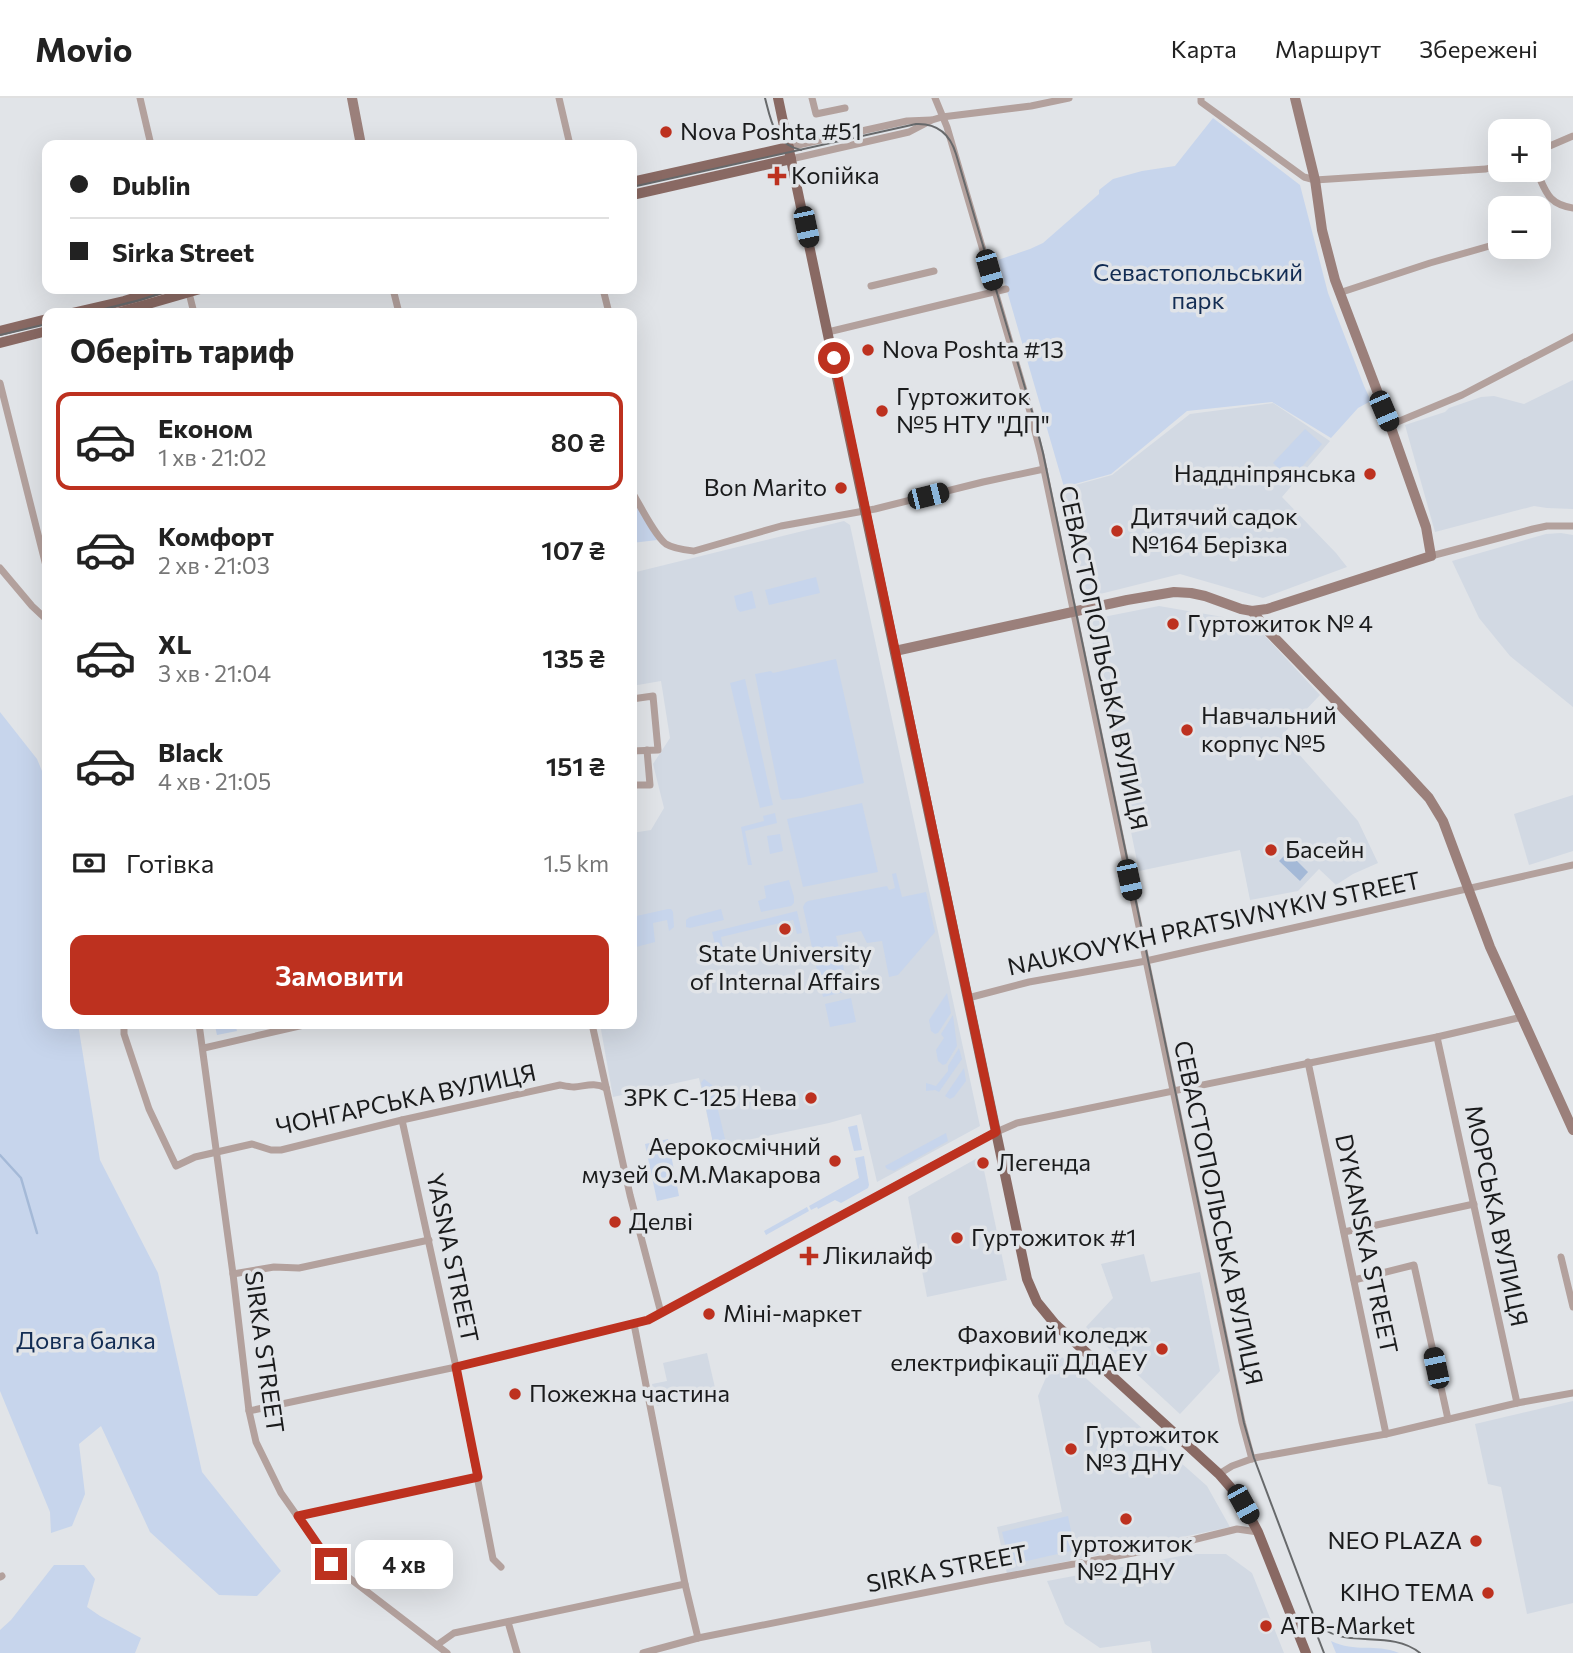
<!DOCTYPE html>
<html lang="uk">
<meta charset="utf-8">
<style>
:root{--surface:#fff;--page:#f6f6f6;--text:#222;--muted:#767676;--line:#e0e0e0;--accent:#bd311f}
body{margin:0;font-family:Commissioner,sans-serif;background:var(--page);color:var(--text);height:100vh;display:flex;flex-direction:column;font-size:26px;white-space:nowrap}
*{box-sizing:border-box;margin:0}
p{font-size:23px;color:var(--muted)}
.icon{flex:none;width:38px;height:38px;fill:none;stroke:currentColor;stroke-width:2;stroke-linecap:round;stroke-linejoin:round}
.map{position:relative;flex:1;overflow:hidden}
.side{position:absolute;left:42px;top:210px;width:595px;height:721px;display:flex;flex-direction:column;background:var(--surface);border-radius:14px;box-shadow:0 7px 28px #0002}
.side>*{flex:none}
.guide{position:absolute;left:42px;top:42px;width:595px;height:154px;border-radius:14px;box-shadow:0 7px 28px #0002;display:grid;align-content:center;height:154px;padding:0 28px;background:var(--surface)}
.controls{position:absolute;left:1488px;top:21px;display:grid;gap:14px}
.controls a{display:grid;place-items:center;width:63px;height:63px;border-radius:14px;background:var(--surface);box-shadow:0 7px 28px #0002;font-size:35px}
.end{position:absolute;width:32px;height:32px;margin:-16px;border:9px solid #bd311f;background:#fff;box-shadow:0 0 0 4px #fff}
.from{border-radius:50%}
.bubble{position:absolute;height:49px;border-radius:14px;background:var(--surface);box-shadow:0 7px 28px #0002;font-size:23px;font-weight:600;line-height:49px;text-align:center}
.car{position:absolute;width:21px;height:42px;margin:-21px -10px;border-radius:9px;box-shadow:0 0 5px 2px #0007;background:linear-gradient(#222 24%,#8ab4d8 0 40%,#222 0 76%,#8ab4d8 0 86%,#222 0)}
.guide b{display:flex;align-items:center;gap:24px;height:66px;font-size:26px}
.guide b+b{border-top:2px solid var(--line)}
.guide i{width:18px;height:18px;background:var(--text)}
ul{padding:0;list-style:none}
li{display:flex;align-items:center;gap:21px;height:98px;margin:0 14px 10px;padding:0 14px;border:4px solid transparent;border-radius:14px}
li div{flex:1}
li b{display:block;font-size:26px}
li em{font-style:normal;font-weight:600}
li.current{border-color:var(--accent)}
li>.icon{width:63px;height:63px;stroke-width:1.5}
h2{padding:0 28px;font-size:32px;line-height:84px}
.pay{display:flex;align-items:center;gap:18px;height:77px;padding:0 28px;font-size:26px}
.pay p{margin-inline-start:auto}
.action{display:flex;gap:14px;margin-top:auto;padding:14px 28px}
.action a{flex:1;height:80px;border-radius:14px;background:var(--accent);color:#fff;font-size:28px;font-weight:600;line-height:80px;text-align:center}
header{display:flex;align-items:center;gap:42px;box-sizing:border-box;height:98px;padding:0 35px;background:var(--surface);border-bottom:2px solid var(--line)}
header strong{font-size:33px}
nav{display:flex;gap:38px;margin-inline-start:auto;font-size:24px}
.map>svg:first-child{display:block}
.built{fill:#d2d9e3}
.green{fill:#c7d5ec}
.water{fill:#a4b9d7}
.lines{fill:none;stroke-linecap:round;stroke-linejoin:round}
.stream{stroke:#a4b9d7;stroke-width:2.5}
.street{stroke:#b3a19d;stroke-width:7}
.secondary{stroke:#9b807b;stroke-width:10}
.primary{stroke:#896963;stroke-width:10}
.tram{stroke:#67696b;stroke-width:2}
.route{stroke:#bd311f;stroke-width:9}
.poi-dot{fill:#bd311f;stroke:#e1e4e8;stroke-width:2.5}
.labels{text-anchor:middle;stroke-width:7;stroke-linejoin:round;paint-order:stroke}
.poi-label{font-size:24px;fill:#1a1b1c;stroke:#e1e4e8;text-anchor:start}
.park-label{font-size:24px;fill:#122c53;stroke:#e1e4e8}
.street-label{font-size:24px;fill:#1a1b1c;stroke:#e1e4e8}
</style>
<header>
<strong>Movio</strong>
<nav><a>Карта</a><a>Маршрут</a><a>Збережені</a></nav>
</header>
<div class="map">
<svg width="1573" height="1555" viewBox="0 0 1573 1555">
<rect width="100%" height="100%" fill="#e1e4e8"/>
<g class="built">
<polygon points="1573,282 1573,411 1547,410 1534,408 1435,434 1405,327 1445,314 1449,310 1481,299 1494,298 1524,306"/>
<polygon points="1273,305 1330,343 1282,399 1336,455 1347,469 1263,500 1180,476 1088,499 1061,391 1112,377 1190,316"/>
<polygon points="844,423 850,427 980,1028 877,1084 861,1016 829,1025 714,1049 699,980 613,999 600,926 632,926 632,735 651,732 664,710 653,666 670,640 661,583 632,588 632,475"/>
<polygon points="1561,435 1573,437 1573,609 1510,558 1479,520 1452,463 1546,436"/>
<polygon points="1159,508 1252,524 1320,597 1282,637 1358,723 1378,765 1353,776 1336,787 1319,771 1298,793 1250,802 1240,752 1139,773 1088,522"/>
<polygon points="1573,697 1573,753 1529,767 1514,716"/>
<polygon points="981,1058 1007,1182 927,1199 908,1099"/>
<polygon points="1144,1156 1151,1184 1200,1174 1220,1273 1180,1316 1086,1229 1113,1200 1101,1166"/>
<polygon points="707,1255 716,1294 657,1308 652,1286 667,1283 663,1265"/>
<polygon points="1062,1259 1207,1388 1230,1429 1007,1476 997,1429 1062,1414 1038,1298 1051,1268"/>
<polygon points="1573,1303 1573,1505 1527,1516 1501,1389 1488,1386 1475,1326"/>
<polygon points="1191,1456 1226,1456 1252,1475 1284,1555 1152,1555 1150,1543 1100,1550 1065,1526 1047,1483"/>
</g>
<g class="green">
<polygon points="1213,20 1300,87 1328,195 1364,288 1371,303 1358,310 1331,340 1272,304 1187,313 1111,376 1064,389 998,162 1030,151 1043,145 1099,96 1099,92 1113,81 1142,73 1175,68"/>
<polygon points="1305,331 1322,346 1290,382 1273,365"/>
<polygon points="632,400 657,442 632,445"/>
<polygon points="816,479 820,495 769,507 765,492"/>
<polygon points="752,493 756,510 740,514 737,511 734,498"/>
<polygon points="836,561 864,685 801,700 782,702 780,699 755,576 771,573 773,575"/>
<polygon points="745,581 773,707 760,710 730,585"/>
<polygon points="0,614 37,661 47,685 47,926 78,926 100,1062 158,1175 202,1374 281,1473 257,1498 219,1497 150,1434 101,1328 79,1346 85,1396 72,1428 51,1435 50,1414 0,1293"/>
<polygon points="862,705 878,774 803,789 787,721"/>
<polygon points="775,715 777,725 745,733 752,767 748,767 741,729 764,723 763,718"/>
<polygon points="780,736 783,753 770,756 767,738"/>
<polygon points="896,775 902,799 926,794 935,834 898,877 889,879 882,843 867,845 861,833 836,838 849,893 823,899 803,809 805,805 808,803 887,788 889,792 895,790 892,776"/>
<polygon points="789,782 794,799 794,805 791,808 761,814 758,803 766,800 764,788"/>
<polygon points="668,811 671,811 673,814 674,829 669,833 667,822 653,825 655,844 632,850 632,819"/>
<polygon points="721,811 724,822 690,830 686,829 686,822 690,819"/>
<polygon points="797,813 802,835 797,836 793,822 721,839 725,861 719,863 712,834"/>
<polygon points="947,895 951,915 938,935 935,936 931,933 929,922"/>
<polygon points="851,900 856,924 830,929 825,906"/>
<polygon points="953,917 957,948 946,966 943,967 938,963 936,952 944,940 941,936"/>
<polygon points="222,926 235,926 237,933 217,937 215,928"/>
<polygon points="959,950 962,961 939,994 935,992 926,993 926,985 936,988 948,973 948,968"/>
<polygon points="964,970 966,983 954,999 950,1001 945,998"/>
<polygon points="704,981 712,987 727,1049 721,1059 716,1060 701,985"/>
<polygon points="857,1027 862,1052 854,1053 848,1029"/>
<polygon points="946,1035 948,1043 894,1073 887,1071 885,1068"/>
<polygon points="668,1041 679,1098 657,1103 645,1046"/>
<polygon points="864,1058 869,1087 868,1090 841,1105 835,1102 818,1111 817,1109 811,1112 809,1108 859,1080 855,1060"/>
<polygon points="807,1109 809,1113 766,1137 764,1133"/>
<polygon points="1068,1418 1075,1452 1010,1467 1002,1434"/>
<polygon points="54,1467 84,1467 95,1481 87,1509 100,1518 141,1540 135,1555 0,1555 0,1532 11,1522"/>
<path d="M1331,1543C1356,1555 1374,1545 1399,1555H1336Z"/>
</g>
<polygon class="water" points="1288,754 1308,774 1300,783 1279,763"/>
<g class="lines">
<polyline class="stream" points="0,1057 21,1080 37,1135"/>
<g class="street">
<polyline points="140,0 151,47"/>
<polyline points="559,0 570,47"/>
<polyline points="812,0 816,16 845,10"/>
<polyline points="935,0 947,29 1028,306 1041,357 1242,1324 1252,1361"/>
<polyline points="1201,0 1201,4 1304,79 1315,82 1486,71 1500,67"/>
<polyline points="789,49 907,23 931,22"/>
<polyline points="1538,53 1573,38"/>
<polyline points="791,61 909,34 932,22 942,19 1031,8 1069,0"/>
<path d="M1536,72C1546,93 1547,106 1573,110"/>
<polyline points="871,188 934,173"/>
<polyline points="188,191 194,215"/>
<polyline points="393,191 399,215"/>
<polyline points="603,191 609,215"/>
<polyline points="1339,195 1430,165 1500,145"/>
<polyline points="828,234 1006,191"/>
<polyline points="0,285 47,472"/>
<polyline points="1390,327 1462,297 1573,239"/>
<path d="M632,394C640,407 655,438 666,446C674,451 685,452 694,453L781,428L875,411L983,384L1044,371"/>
<polyline points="1431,458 1533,431 1547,428 1573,428"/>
<polyline points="0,470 32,508 47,522"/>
<polyline points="632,601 653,598 658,652 632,653"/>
<polyline points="632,687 650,687 647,652"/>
<polyline points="968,900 1029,884 1146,863 1573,767"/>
<path d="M124,926V936L149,1011L176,1068L195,1059L252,1046L271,1052H281L402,1022L560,987C565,988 569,989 574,989C586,988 594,984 606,990"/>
<polyline points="199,926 233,1176 249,1313 256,1344 281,1395 331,1466 447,1555"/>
<polyline points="592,926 630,1097 661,1215"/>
<polyline points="1437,939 1517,1305"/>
<polyline points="204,950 308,926"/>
<polyline points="1308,964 1386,1336"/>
<polyline points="402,1022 456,1269 493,1461 501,1469"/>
<polyline points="1344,1134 1474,1106"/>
<polyline points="1561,1159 1573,1209"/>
<polyline points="233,1176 274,1169 299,1170 429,1142"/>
<polyline points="1354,1182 1414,1167 1448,1321"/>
<polyline points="634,1226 685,1486 698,1540"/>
<polyline points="249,1313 456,1269 648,1222 985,1039 1017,1025 1437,939 1522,919"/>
<polyline points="1219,1376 1232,1368 1254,1360 1386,1336 1517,1305 1573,1295"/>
<polyline points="298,1418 478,1379"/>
<polyline points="0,1479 2,1478"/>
<polyline points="508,1524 517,1555"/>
<polyline points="437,1547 454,1535 685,1486"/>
<polyline points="643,1555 698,1540 988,1482 1160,1450 1237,1431 1258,1434"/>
</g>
<g class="secondary">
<polyline points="352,0 361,47"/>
<polyline points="1252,513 1269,534 1404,673 1429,700 1443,723 1490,849 1573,1032"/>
<polyline points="895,553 1127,502 1174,494 1191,495 1205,498 1241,511 1252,513 1267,511 1431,458 1426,429 1390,327 1335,182 1322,132 1315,82 1295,0"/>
</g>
<g class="primary">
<polyline points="778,0 1027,1181 1037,1204 1055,1226 1219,1376 1232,1391 1243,1406 1258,1434 1306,1555"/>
<polyline points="632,84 789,49"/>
<polyline points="632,97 791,61"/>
<polyline points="72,215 124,203 163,191"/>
<polyline points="117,215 200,191"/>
<polyline points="0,233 47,221"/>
<polyline points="0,245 47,233"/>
</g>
<g class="tram">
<path d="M765,0C771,23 774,46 801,52"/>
<path d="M632,89L916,26C938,25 950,36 956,56L1036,327L1043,355L1244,1325L1254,1360L1315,1522C1339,1555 1388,1529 1420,1555"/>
<polyline points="88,215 140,202 174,191"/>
<polyline points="0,237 47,226"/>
<polyline points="1314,1529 1324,1555"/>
</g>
</g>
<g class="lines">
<polyline class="route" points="331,1466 298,1418 478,1379 456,1269 648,1222 996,1034 834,260"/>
</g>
<g class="poi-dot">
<circle cx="666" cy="34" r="7"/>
<path d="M773.5 67.5h7v7h7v7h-7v7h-7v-7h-7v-7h7z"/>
<circle cx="868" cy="252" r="7"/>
<circle cx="882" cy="313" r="7"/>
<circle cx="1370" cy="376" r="7"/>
<circle cx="841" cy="390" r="7"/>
<circle cx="1117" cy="433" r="7"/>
<circle cx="1173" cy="526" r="7"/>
<circle cx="1187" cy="632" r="7"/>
<circle cx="1271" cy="752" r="7"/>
<circle cx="785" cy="831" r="7"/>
<circle cx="811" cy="1000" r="7"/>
<circle cx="835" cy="1063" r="7"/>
<circle cx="983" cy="1065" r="7"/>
<circle cx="615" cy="1124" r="7"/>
<circle cx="957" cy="1140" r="7"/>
<path d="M805.5 1147.5h7v7h7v7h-7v7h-7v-7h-7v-7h7z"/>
<circle cx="709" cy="1216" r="7"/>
<circle cx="1162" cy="1251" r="7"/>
<circle cx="515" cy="1296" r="7"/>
<circle cx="1071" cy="1351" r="7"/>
<circle cx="1126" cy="1421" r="7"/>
<circle cx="1476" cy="1443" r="7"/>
<circle cx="1488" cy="1495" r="7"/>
<circle cx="1266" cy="1528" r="7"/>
</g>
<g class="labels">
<g class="poi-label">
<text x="680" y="42">Nova Poshta #51</text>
<text x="791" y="86">Копійка</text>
<text x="882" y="260">Nova Poshta #13</text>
<text x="896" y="307">Гуртожиток<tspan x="896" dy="28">№5 НТУ "ДП"</tspan></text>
<text x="1356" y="384" text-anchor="end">Наддніпрянська</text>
<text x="827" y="398" text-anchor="end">Bon Marito</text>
<text x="1131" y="427">Дитячий садок<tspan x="1131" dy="28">№164 Берізка</tspan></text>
<text x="1187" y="534">Гуртожиток № 4</text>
<text x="1201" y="626">Навчальний<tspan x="1201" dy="28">корпус №5</tspan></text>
<text x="1285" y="760">Басейн</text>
<text x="785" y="864" text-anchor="middle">State University<tspan x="785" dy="28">of Internal Affairs</tspan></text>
<text x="797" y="1008" text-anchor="end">ЗРК С-125 Нева</text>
<text x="821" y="1057" text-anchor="end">Аерокосмічний<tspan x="821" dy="28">музей О.М.Макарова</tspan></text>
<text x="997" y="1073">Легенда</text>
<text x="629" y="1132">Делві</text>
<text x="971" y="1148">Гуртожиток #1</text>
<text x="823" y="1166">Лікилайф</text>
<text x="723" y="1224">Міні-маркет</text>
<text x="1148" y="1245" text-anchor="end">Фаховий коледж<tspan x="1148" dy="28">електрифікації ДДАЕУ</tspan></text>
<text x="529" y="1304">Пожежна частина</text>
<text x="1085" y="1345">Гуртожиток<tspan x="1085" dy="28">№3 ДНУ</tspan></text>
<text x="1462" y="1451" text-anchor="end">NEO PLAZA</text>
<text x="1126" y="1454" text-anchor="middle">Гуртожиток<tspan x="1126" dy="28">№2 ДНУ</tspan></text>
<text x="1474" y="1503" text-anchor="end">КІНО ТЕМА</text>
<text x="1280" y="1536">ATB-Market</text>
</g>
<g class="park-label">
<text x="1198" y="183">Севастопольський<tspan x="1198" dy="28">парк</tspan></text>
<text x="86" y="1251">Довга балка</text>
</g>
<g class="street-label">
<text transform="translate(1103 560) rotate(78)" y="8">СЕВАСТОПОЛЬСЬКА ВУЛИЦЯ</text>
<text transform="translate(1214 826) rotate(-12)" y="8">NAUKOVYKH PRATSIVNYKIV STREET</text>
<text transform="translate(406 1002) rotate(-12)" y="8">ЧОНГАРСЬКА ВУЛИЦЯ</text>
<text transform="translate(1218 1115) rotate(78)" y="8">СЕВАСТОПОЛЬСЬКА ВУЛИЦЯ</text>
<text transform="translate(1496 1118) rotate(78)" y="8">МОРСЬКА ВУЛИЦЯ</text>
<text transform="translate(1366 1146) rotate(78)" y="8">DYKANSKA STREET</text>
<text transform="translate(452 1160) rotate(78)" y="8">YASNA STREET</text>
<text transform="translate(264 1254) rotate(82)" y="8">SIRKA STREET</text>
<text transform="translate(947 1471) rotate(-11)" y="8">SIRKA STREET</text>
</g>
</g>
</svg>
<div class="controls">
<a>+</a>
<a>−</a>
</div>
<i class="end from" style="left:834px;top:260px"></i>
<i class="end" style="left:331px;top:1466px"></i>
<div class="bubble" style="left:355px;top:1442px;width:98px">4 хв</div>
<i class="car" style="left:806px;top:129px;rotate:168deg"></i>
<i class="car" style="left:989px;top:172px;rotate:164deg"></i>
<i class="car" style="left:1384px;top:313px;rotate:157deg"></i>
<i class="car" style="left:928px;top:398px;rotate:76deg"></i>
<i class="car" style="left:1129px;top:782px;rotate:168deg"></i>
<i class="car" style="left:1436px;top:1270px;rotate:348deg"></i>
<i class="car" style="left:1243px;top:1406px;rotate:151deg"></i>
<div class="guide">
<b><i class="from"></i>Dublin</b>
<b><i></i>Sirka Street</b>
</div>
<section class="side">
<h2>Оберіть тариф</h2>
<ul>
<li class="current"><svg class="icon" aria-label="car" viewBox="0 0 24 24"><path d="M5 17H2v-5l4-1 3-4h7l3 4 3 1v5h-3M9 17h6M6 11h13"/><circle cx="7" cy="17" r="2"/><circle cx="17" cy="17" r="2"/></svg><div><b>Економ</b><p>1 хв · 21:02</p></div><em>80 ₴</em></li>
<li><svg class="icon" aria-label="car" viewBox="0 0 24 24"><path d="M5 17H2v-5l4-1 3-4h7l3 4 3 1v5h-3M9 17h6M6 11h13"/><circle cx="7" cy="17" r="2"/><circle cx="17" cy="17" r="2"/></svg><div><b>Комфорт</b><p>2 хв · 21:03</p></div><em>107 ₴</em></li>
<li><svg class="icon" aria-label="car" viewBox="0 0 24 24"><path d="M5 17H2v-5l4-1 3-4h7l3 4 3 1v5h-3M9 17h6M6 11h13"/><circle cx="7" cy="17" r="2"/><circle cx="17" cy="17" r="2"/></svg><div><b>XL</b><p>3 хв · 21:04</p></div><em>135 ₴</em></li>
<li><svg class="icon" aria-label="car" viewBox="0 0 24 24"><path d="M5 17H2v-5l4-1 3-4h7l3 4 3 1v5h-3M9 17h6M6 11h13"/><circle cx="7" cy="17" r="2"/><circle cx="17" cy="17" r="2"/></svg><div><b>Black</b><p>4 хв · 21:05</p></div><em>151 ₴</em></li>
</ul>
<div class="pay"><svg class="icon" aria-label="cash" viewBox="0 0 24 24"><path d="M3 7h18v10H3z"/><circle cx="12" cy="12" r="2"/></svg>Готівка<p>1.5 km</p></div>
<div class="action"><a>Замовити</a></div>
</section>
</div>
